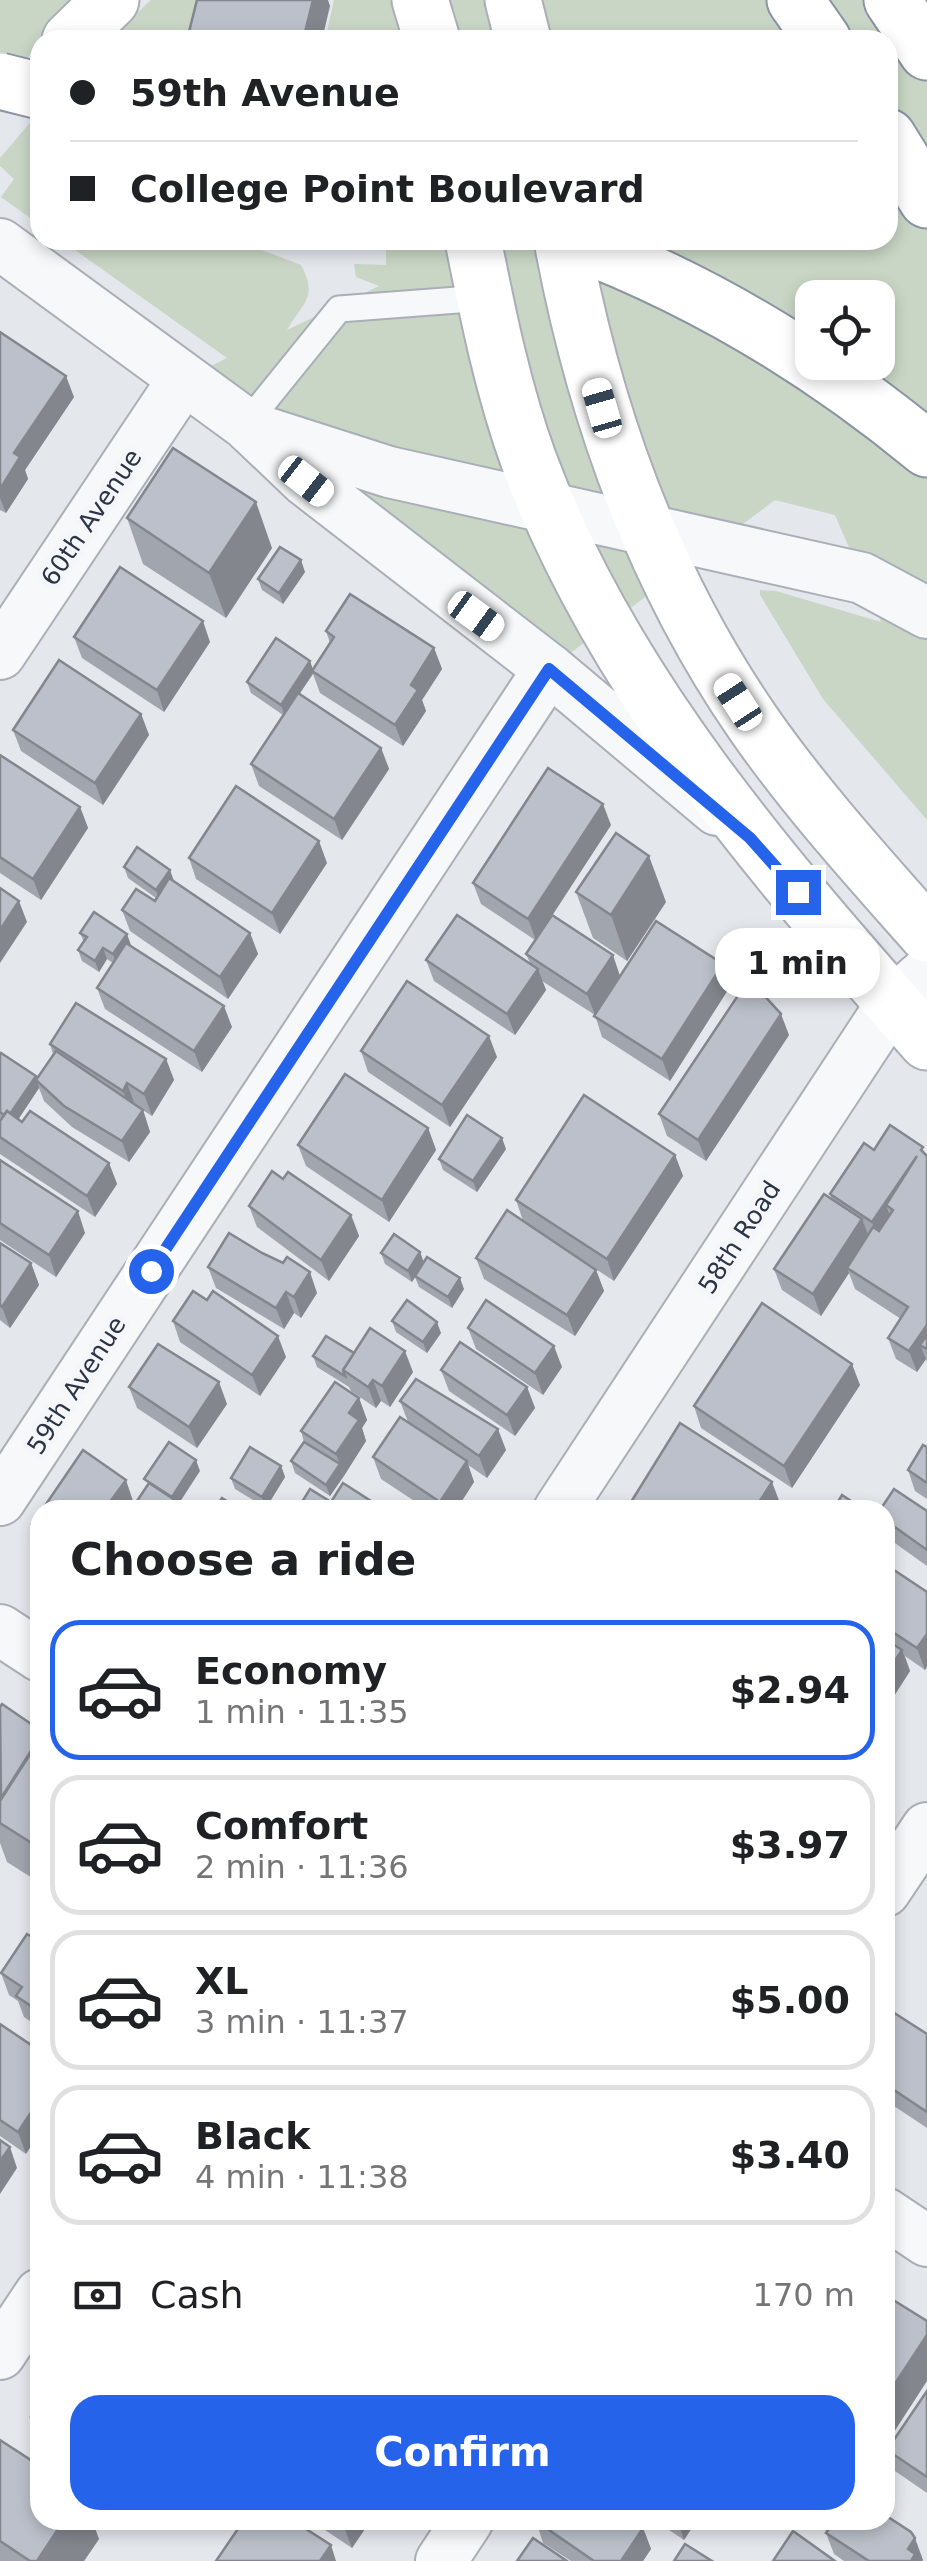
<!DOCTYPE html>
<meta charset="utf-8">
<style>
:root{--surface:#fff;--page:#f2f2f2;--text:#202124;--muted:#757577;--line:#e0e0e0;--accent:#2563eb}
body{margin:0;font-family:"DejaVu Sans",sans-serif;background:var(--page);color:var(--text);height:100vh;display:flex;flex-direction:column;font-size:38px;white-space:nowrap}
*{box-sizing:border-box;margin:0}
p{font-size:32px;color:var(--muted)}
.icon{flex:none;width:55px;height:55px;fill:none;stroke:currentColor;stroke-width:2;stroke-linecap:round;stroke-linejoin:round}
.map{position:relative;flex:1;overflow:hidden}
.drawer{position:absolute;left:30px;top:1500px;width:865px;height:1030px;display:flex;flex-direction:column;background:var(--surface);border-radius:30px;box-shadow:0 5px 15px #0003}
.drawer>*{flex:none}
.hud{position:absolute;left:30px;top:30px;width:868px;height:220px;border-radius:30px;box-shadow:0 5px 15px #0003;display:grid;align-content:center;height:220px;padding:0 40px;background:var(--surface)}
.controls{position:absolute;left:795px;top:280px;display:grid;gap:20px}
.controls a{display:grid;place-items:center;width:100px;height:100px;border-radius:20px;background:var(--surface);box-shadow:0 5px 15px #0003;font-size:50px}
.end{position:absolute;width:45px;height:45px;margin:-22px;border:12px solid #2563eb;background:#fff;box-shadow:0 0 0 5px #fff}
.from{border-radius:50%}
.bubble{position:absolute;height:70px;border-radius:30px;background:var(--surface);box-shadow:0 5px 15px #0003;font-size:32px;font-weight:600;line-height:70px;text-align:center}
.car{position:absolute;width:30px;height:60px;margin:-30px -15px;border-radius:12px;box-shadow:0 0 8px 2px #0007;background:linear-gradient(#fff 24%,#345 0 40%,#fff 0 76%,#345 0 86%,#fff 0)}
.hud b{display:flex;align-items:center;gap:35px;height:95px;font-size:38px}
.hud b+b{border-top:2px solid var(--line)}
.hud i{width:25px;height:25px;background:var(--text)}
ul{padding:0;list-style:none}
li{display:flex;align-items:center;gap:30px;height:140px;margin:0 20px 15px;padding:0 20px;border:5px solid var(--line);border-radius:30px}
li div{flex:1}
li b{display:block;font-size:38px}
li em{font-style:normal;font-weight:600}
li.selected{border-color:var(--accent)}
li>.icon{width:90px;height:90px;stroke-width:1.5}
h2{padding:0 40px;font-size:45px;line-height:120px}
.pay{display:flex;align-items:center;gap:25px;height:110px;padding:0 40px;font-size:38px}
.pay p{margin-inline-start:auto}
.button{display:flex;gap:20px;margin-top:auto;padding:20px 40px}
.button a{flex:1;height:115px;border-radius:30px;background:var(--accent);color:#fff;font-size:40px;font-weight:600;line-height:115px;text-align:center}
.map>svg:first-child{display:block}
.green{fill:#c9d6c5;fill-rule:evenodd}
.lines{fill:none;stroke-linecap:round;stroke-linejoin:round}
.lane-casing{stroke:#a9aeb7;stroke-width:29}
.street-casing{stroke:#a9aeb7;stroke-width:54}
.secondary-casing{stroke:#a9aeb7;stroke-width:59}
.highway-casing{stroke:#8b94a3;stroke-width:59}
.lane{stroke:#f7f8fa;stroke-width:25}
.street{stroke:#f7f8fa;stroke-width:50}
.secondary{stroke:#fff;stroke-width:55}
.highway{stroke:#fff;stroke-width:55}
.highway-bridge-casing{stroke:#8b94a3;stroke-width:59;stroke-linecap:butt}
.highway-bridge{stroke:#fff;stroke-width:55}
.wall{fill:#a1a5ae}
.shaded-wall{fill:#83868d}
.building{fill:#bbc0ca;stroke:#83868d;stroke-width:2.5}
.route{stroke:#2563eb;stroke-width:12}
.labels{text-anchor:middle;stroke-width:10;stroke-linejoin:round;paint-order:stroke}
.street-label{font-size:25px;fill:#2b3445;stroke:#f4f6f9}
</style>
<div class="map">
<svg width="927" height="2561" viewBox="0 0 927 2561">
<rect width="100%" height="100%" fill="#e4e7ec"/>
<g class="green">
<polygon points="0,0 79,0 0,89"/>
<polygon points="151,0 209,0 199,40 108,40"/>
<path d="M334,0H927V820L823,699L760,595V590L776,591L881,622L835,515L775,500L549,669L183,380L227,358L61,240H236L301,265C319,298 302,303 287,330L379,286L356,277L354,264L386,265V240H888V40H325ZM812,298H878V362H812Z"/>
<polygon points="40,111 40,225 1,197 14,179 0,166 0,158"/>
</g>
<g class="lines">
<g class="lane-casing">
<polyline id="lane" points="246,424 339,309 484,298"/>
</g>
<g class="street-casing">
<g id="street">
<polyline points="0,244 246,424 306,481 549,669 717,810"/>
<polyline points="264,432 389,472 862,578 927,613"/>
<polyline points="0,654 183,380"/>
<polyline points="0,1500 549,669"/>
<polyline points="559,1510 892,1003 927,972"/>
<polyline points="0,1630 40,1656"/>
<polyline points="885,1891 927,1828"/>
<polyline points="885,2213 927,2241"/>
<polyline points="0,2354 40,2294"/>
<polyline points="441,2561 468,2520"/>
</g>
</g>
<g class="secondary-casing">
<g id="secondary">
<polyline points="420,0 432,40"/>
<polyline points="513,0 523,40"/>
<polyline points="70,40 111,0"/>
<path d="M473,240C488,315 503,390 529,461C612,684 772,866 927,1042"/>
<path d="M562,240C594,413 653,578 753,723C805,798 867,866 927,934"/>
</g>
</g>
<g class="highway-casing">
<g id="highway">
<polyline points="795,0 823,40"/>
<polyline points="892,0 927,52"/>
<polyline points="888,137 927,200"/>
<path d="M571,240C702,289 819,360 927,449"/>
</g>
</g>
<use href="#lane" class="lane"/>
<use href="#street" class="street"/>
<use href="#secondary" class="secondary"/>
<use href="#highway" class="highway"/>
<g class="highway-bridge-casing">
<polyline id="highway-bridge" points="0,81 40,91"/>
</g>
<use href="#highway-bridge" class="highway-bridge"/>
</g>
<g class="wall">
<polygon points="0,332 74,397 25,470 28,479 6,513 0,510"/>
<polygon points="127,518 272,548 226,618 143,564"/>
<polygon points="305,572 283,604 262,590 258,579"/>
<polygon points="326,631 434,648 442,669 422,700 426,711 403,746 320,693 313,674 299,694 381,748 389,769 342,840 259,786 251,764 283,715 251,693 247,682 313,670 330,643"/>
<polygon points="74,637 210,642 164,712 82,658"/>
<polygon points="141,714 149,735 103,805 21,751 13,730"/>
<polygon points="0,755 80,807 88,828 41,900 0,873"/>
<polygon points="611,825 552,916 620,976 723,964 731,985 670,1081 602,1037 595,1015 542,981 546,990 515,1035 434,981 426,960 530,963 526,954 535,940 481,904 473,883"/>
<polygon points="189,858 327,863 280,934 196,879"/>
<polygon points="124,867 173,881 250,933 258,954 228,999 130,931 122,910 155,901 156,898 128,878"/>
<polygon points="576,892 666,902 627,961 593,938"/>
<polygon points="80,933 131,945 232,1027 202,1072 105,1009 97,988 113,963 107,959 99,972 82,961 78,950 84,942"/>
<polygon points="789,1035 706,1161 667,1136 659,1114"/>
<polygon points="50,1044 166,1059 174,1080 152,1116 135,1105 143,1110 150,1132 129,1162 72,1127 44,1101 39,1088 18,1119 109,1163 117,1184 95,1217 0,1154 0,1055 37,1079 53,1054"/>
<polygon points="361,1051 497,1057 450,1127 368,1072"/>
<polygon points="428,1128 436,1150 389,1222 306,1166 298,1145"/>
<polygon points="506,1149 477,1192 443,1170 439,1159"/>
<polygon points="874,1150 925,1154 927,1156 927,1363 926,1359 917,1372 896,1359 888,1338 901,1319 855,1289 849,1273 821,1316 782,1290 774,1269 832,1200 830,1194"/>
<polygon points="675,1155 683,1176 614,1281 550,1239 596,1270 604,1291 575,1336 484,1279 476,1258 523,1221 516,1200"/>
<polygon points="0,1160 85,1233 56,1277 0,1240"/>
<polygon points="283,1179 351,1215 359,1236 329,1281 257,1227 249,1206"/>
<polygon points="0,1243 31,1263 39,1285 10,1328 0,1320"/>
<polygon points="420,1252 424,1262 464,1289 452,1308 419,1287 415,1277 412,1282 385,1264 381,1253"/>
<polygon points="208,1267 317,1293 301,1318 294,1313 284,1329 216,1288"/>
<polygon points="207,1300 286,1357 260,1396 180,1342 173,1321"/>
<polygon points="392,1321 441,1333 427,1353 396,1332"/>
<polygon points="468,1328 562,1367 543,1395 476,1349"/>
<polygon points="354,1353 413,1372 390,1407 381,1401 376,1408 351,1391 349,1387 317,1367 313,1356"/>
<polygon points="441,1370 527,1387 535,1408 515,1436 449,1391"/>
<polygon points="860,1385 792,1488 701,1428 694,1406"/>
<polygon points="129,1387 227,1404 197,1448 137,1408"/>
<polygon points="359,1398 367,1420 362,1428 366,1441 330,1496 295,1473 291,1461 304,1442 301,1431"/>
<polygon points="400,1401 506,1450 487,1478 468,1465 474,1482 456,1510 428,1510 381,1479 373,1457 408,1422"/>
<polygon points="927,1447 927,1499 915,1491 908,1470"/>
<polygon points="281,1466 285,1477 266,1508 235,1489 231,1478"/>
<polygon points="885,1510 927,1511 927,1566 885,1536"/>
<polygon points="40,1512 40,1545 32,1524"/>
<polygon points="885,1564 927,1592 927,1667 925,1670 905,1656 910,1671 885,1710"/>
<polygon points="0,1707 40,1730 40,1883 7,1862 0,1843"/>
<polygon points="40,1942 40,2028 24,2017 18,2001 9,1995 1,1973"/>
<polygon points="885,2007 927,2034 927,2128 885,2100"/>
<polygon points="0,2024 26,2154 0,2136"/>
<polygon points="927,2391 927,2493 895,2471 887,2450"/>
<polygon points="40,2404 40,2439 31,2417"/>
<polygon points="0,2440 99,2539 84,2561 0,2561"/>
<polygon points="310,2520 371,2520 352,2548"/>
<polygon points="654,2520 697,2520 684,2540"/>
<polygon points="536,2521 643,2528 651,2549 643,2561 571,2561 543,2543"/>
<polygon points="826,2533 923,2560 922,2561 844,2561 834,2554"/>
</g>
<g class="shaded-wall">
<polygon points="313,0 328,0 330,6 322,40 303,40"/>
<polygon points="66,376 74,397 25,470 28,479 6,513 0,498 0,489 14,453"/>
<polygon points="256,502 272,548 226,618 209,573"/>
<polygon points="301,560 305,572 283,604 279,593"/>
<polygon points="203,621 210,642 164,712 157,690"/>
<polygon points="434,648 442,669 422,700 426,711 403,746 395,725 411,685"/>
<polygon points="310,661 314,672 285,716 281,705"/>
<polygon points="141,714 149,735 103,805 95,783"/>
<polygon points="381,748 389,769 342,840 334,819"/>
<polygon points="603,804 611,825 536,940 528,919"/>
<polygon points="80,807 88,828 41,900 33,879"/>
<polygon points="319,841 327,863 280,934 272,913"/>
<polygon points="649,856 666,902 627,961 611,915"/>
<polygon points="170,870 174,881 160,901 156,890"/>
<polygon points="19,901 27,922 0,963 0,930"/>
<polygon points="250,933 258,954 228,999 220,977"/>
<polygon points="127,934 131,945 117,966 113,954"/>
<polygon points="103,948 107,959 99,972 95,961"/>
<polygon points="613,955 620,976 595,1015 587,994"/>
<polygon points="723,964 731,985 670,1081 662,1059"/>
<polygon points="538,969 546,990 515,1035 507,1014"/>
<polygon points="224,1006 232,1027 202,1072 194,1051"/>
<polygon points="781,1014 789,1035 706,1161 698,1140"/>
<polygon points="489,1036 497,1057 450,1127 442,1105"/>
<polygon points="166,1059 174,1080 152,1116 144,1094"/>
<polygon points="36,1076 39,1088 12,1129 8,1117"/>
<polygon points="127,1083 135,1105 131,1112 123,1091"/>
<polygon points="143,1110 150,1132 129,1162 122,1141"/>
<polygon points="428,1128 436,1150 389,1222 382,1200"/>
<polygon points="502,1138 506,1149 477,1192 473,1181"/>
<polygon points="675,1155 683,1176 614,1281 607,1259"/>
<polygon points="917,1156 893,1210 886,1205 893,1224 880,1244 872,1222"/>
<polygon points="109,1163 117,1184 95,1217 87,1196"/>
<polygon points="78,1211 85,1233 56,1277 49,1255"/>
<polygon points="351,1215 359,1236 329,1281 321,1260"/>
<polygon points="862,1219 870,1240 847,1268 849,1273 821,1316 813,1294"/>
<polygon points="420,1252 424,1264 412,1282 408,1271"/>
<polygon points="31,1263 39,1285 10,1328 2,1307"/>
<polygon points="596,1270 604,1291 575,1336 567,1315"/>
<polygon points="310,1272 317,1293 301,1318 294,1297"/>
<polygon points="460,1278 464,1289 452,1308 448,1297"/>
<polygon points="286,1292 294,1313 284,1329 276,1308"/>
<polygon points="437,1322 441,1333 427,1353 423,1342"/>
<polygon points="927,1325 927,1349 920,1345 926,1359 917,1372 909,1351"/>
<polygon points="278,1336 286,1357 260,1396 252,1375"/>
<polygon points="554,1346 562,1367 543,1395 535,1373"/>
<polygon points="405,1351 413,1372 390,1407 382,1386"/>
<polygon points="852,1364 860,1385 792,1488 784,1466"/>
<polygon points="373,1380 381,1401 376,1408 368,1387"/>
<polygon points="219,1382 227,1404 197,1448 189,1427"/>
<polygon points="527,1387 535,1408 515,1436 507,1415"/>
<polygon points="359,1398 367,1420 362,1428 366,1441 344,1476 336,1454 349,1413"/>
<polygon points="498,1429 506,1450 487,1478 479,1456"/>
<polygon points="196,1460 200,1471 176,1508 172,1497"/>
<polygon points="467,1461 474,1482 456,1510 443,1510 440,1502"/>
<polygon points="340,1464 344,1476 330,1496 326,1485"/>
<polygon points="281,1466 285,1477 266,1508 262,1497"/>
<polygon points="126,1480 133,1501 127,1510 104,1510"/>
<polygon points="772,1482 780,1503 776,1510 754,1510"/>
<polygon points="927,1634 927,1667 925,1670 917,1648"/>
<polygon points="902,1650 910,1671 885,1710 885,1676"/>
<polygon points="40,1999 40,2024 34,2008"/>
<polygon points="40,2099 40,2132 26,2154 18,2132"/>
<polygon points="10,2147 17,2168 0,2194 0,2161"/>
<polygon points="927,2335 927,2381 885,2446 885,2399"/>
<polygon points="64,2520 92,2520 99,2539 84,2561 37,2561"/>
<polygon points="349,2520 371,2520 352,2548 344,2527"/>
<polygon points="677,2520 697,2520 684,2540"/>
<polygon points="643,2528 651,2549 643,2561 621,2561"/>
<polygon points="915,2538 923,2560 922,2561 911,2561 908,2549"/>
<polygon points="331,2545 336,2561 320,2561"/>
</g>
<g class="building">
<polygon points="197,0 313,0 303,40 187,40"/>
<polygon points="0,332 66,376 14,453 20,457 0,489"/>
<polygon points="173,448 256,502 209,573 127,518"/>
<polygon points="280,547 301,560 279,593 258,579"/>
<polygon points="120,567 203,621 157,690 74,637"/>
<polygon points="350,594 434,648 411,685 418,690 395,725 312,671 334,637 326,631"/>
<polygon points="276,638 310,661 281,705 247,682"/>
<polygon points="59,660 141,714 95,783 13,730"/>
<polygon points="298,693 381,748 334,819 251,764"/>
<polygon points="0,755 80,807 33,879 0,857"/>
<polygon points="548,768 603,804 528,919 473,883"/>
<polygon points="236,786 319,841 272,913 189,858"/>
<polygon points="616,833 649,856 611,915 576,892"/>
<polygon points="137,847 170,870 156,890 124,867"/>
<polygon points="169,878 250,933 220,977 122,910 136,889 155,901"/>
<polygon points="0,888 19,901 0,930"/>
<polygon points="94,912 127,934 113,954 103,948 95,961 78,950 87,937 80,933"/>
<polygon points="457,915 538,969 507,1014 426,960"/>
<polygon points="552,915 613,955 587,994 526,954"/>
<polygon points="656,921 723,964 662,1059 594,1016"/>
<polygon points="126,943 224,1006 194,1051 97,988"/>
<polygon points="749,979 781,1014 698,1140 659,1114"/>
<polygon points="407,981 489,1036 442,1105 361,1051"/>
<polygon points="76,1003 166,1059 144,1094 127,1083 123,1091 50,1044"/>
<polygon points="56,1051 143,1110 122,1141 64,1106 36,1080"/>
<polygon points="1,1053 36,1076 10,1114 7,1111 4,1115 0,1112 0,1055"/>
<polygon points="345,1074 428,1128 382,1200 298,1145"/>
<polygon points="584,1095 675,1155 607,1259 516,1200"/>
<polygon points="7,1111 22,1122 30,1111 109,1163 87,1196 0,1137 0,1121"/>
<polygon points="467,1115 502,1138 473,1181 439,1159"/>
<polygon points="890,1125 923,1147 921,1150 927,1156 927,1325 909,1351 888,1338 908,1307 847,1268 873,1227 879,1231 893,1210 886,1205 917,1156 872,1222 830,1194 864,1143 874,1150"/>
<polygon points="0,1160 78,1211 49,1255 0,1223"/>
<polygon points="272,1171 283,1179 288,1172 351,1215 321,1260 249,1206"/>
<polygon points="824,1194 862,1219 813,1294 774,1269"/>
<polygon points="507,1210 596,1270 567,1315 476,1258"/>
<polygon points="229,1233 262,1253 283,1263 287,1257 310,1272 294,1297 286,1292 276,1308 208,1267"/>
<polygon points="394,1234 420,1252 408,1271 381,1253"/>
<polygon points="0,1243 31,1263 2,1307 0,1305"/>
<polygon points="427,1257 460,1278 448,1297 415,1276"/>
<polygon points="193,1291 207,1300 213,1291 278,1336 252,1375 173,1321"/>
<polygon points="407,1300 437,1322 423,1342 392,1321"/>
<polygon points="486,1300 554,1346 535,1373 468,1328"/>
<polygon points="762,1303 852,1364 784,1466 694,1406"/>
<polygon points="370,1328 405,1351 382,1386 373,1380 368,1387 343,1370"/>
<polygon points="927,1335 927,1349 920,1345"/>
<polygon points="326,1336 354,1353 343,1370 345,1376 313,1356"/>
<polygon points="460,1342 527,1387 507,1415 441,1370"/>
<polygon points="158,1344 219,1382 189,1427 129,1387"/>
<polygon points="416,1379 498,1429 479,1456 400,1401"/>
<polygon points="335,1382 359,1398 349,1413 359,1420 336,1454 301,1431"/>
<polygon points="400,1417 467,1461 440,1502 373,1457"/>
<polygon points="680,1423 772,1482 754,1510 626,1510"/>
<polygon points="169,1442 196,1460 172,1497 144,1479"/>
<polygon points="304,1442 340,1464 326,1485 291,1461"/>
<polygon points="923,1445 927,1447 927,1483 908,1470"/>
<polygon points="250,1447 281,1466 262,1497 231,1478"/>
<polygon points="83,1450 126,1480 104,1510 42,1510"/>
<polygon points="149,1483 190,1510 131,1510"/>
<polygon points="343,1483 385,1510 297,1510 310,1489 331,1502"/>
<polygon points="894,1489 927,1511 927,1550 885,1520 885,1510 880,1510"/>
<polygon points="842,1495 865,1510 833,1510"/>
<polygon points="222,1498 238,1508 237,1510 214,1510"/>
<polygon points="40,1512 40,1529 32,1524"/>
<polygon points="885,1564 927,1592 927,1634 917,1648 885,1627"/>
<polygon points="885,1639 902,1650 885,1676"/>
<polygon points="2,1704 40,1730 33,1741 36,1743 1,1798 0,1707"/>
<polygon points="40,1739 40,1844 38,1847 0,1823 0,1801"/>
<polygon points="27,1934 40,1942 40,1999 34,2008 16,1996 22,1987 1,1973"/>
<polygon points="885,2007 927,2034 927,2112 885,2084"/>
<polygon points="0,2024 40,2051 40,2099 18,2132 0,2120"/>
<polygon points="0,2140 10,2147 0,2161"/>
<polygon points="890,2298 927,2321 927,2335 885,2399 885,2306"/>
<polygon points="927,2391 927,2477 887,2450"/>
<polygon points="40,2404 40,2423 31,2417"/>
<polygon points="0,2440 40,2466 40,2520 64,2520 37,2561 30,2561 0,2541"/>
<polygon points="885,2515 911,2532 915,2538 908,2549 915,2554 911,2561 869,2561 826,2533 835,2520 885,2520"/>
<polygon points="244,2520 292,2520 331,2545 320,2561 216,2561"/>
<polygon points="334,2520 349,2520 344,2527"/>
<polygon points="536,2520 631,2520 643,2528 621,2561 594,2561 536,2521"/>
<polygon points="793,2531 835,2561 773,2561"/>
<polygon points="533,2538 567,2561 517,2561"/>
<polygon points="685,2544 712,2561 674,2561"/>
</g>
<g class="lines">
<polyline class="route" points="151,1271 549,669 750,838 798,892"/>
</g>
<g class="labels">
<g class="street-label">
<text transform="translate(91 517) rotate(-56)" y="9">60th Avenue</text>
<text transform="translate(739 1237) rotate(-57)" y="9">58th Road</text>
<text transform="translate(76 1385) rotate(-57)" y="9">59th Avenue</text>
</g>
</g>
</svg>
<div class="controls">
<a><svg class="icon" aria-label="locate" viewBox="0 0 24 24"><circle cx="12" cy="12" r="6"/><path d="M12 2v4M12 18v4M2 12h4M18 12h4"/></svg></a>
</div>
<i class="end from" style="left:151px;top:1271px"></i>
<i class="end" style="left:798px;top:892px"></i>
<div class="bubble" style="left:715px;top:928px;width:165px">1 min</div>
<i class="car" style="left:602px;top:408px;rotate:344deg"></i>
<i class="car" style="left:306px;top:481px;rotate:128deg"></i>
<i class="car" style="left:476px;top:616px;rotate:126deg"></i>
<i class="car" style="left:738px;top:702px;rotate:327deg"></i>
<div class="hud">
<b><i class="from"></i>59th Avenue</b>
<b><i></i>College Point Boulevard</b>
</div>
<section class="drawer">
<h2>Choose a ride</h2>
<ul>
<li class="selected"><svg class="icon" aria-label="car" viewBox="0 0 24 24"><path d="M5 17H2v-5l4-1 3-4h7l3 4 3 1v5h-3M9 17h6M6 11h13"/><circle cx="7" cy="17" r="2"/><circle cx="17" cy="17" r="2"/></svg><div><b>Economy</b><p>1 min · 11:35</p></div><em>$2.94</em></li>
<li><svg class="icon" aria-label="car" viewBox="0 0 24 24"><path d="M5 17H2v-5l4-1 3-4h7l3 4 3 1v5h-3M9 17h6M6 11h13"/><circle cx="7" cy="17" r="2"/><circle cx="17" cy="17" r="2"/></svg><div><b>Comfort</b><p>2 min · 11:36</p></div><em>$3.97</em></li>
<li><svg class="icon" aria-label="car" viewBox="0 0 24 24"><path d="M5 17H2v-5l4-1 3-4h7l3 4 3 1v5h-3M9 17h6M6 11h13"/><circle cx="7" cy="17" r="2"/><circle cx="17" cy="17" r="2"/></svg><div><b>XL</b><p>3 min · 11:37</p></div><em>$5.00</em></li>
<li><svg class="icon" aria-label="car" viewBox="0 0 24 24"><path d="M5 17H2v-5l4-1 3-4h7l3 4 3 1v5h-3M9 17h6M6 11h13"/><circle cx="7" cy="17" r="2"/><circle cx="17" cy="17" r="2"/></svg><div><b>Black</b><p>4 min · 11:38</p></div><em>$3.40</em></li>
</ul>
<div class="pay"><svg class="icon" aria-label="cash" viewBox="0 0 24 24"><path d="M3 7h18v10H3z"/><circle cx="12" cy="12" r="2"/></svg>Cash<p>170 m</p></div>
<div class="button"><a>Confirm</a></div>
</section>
</div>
